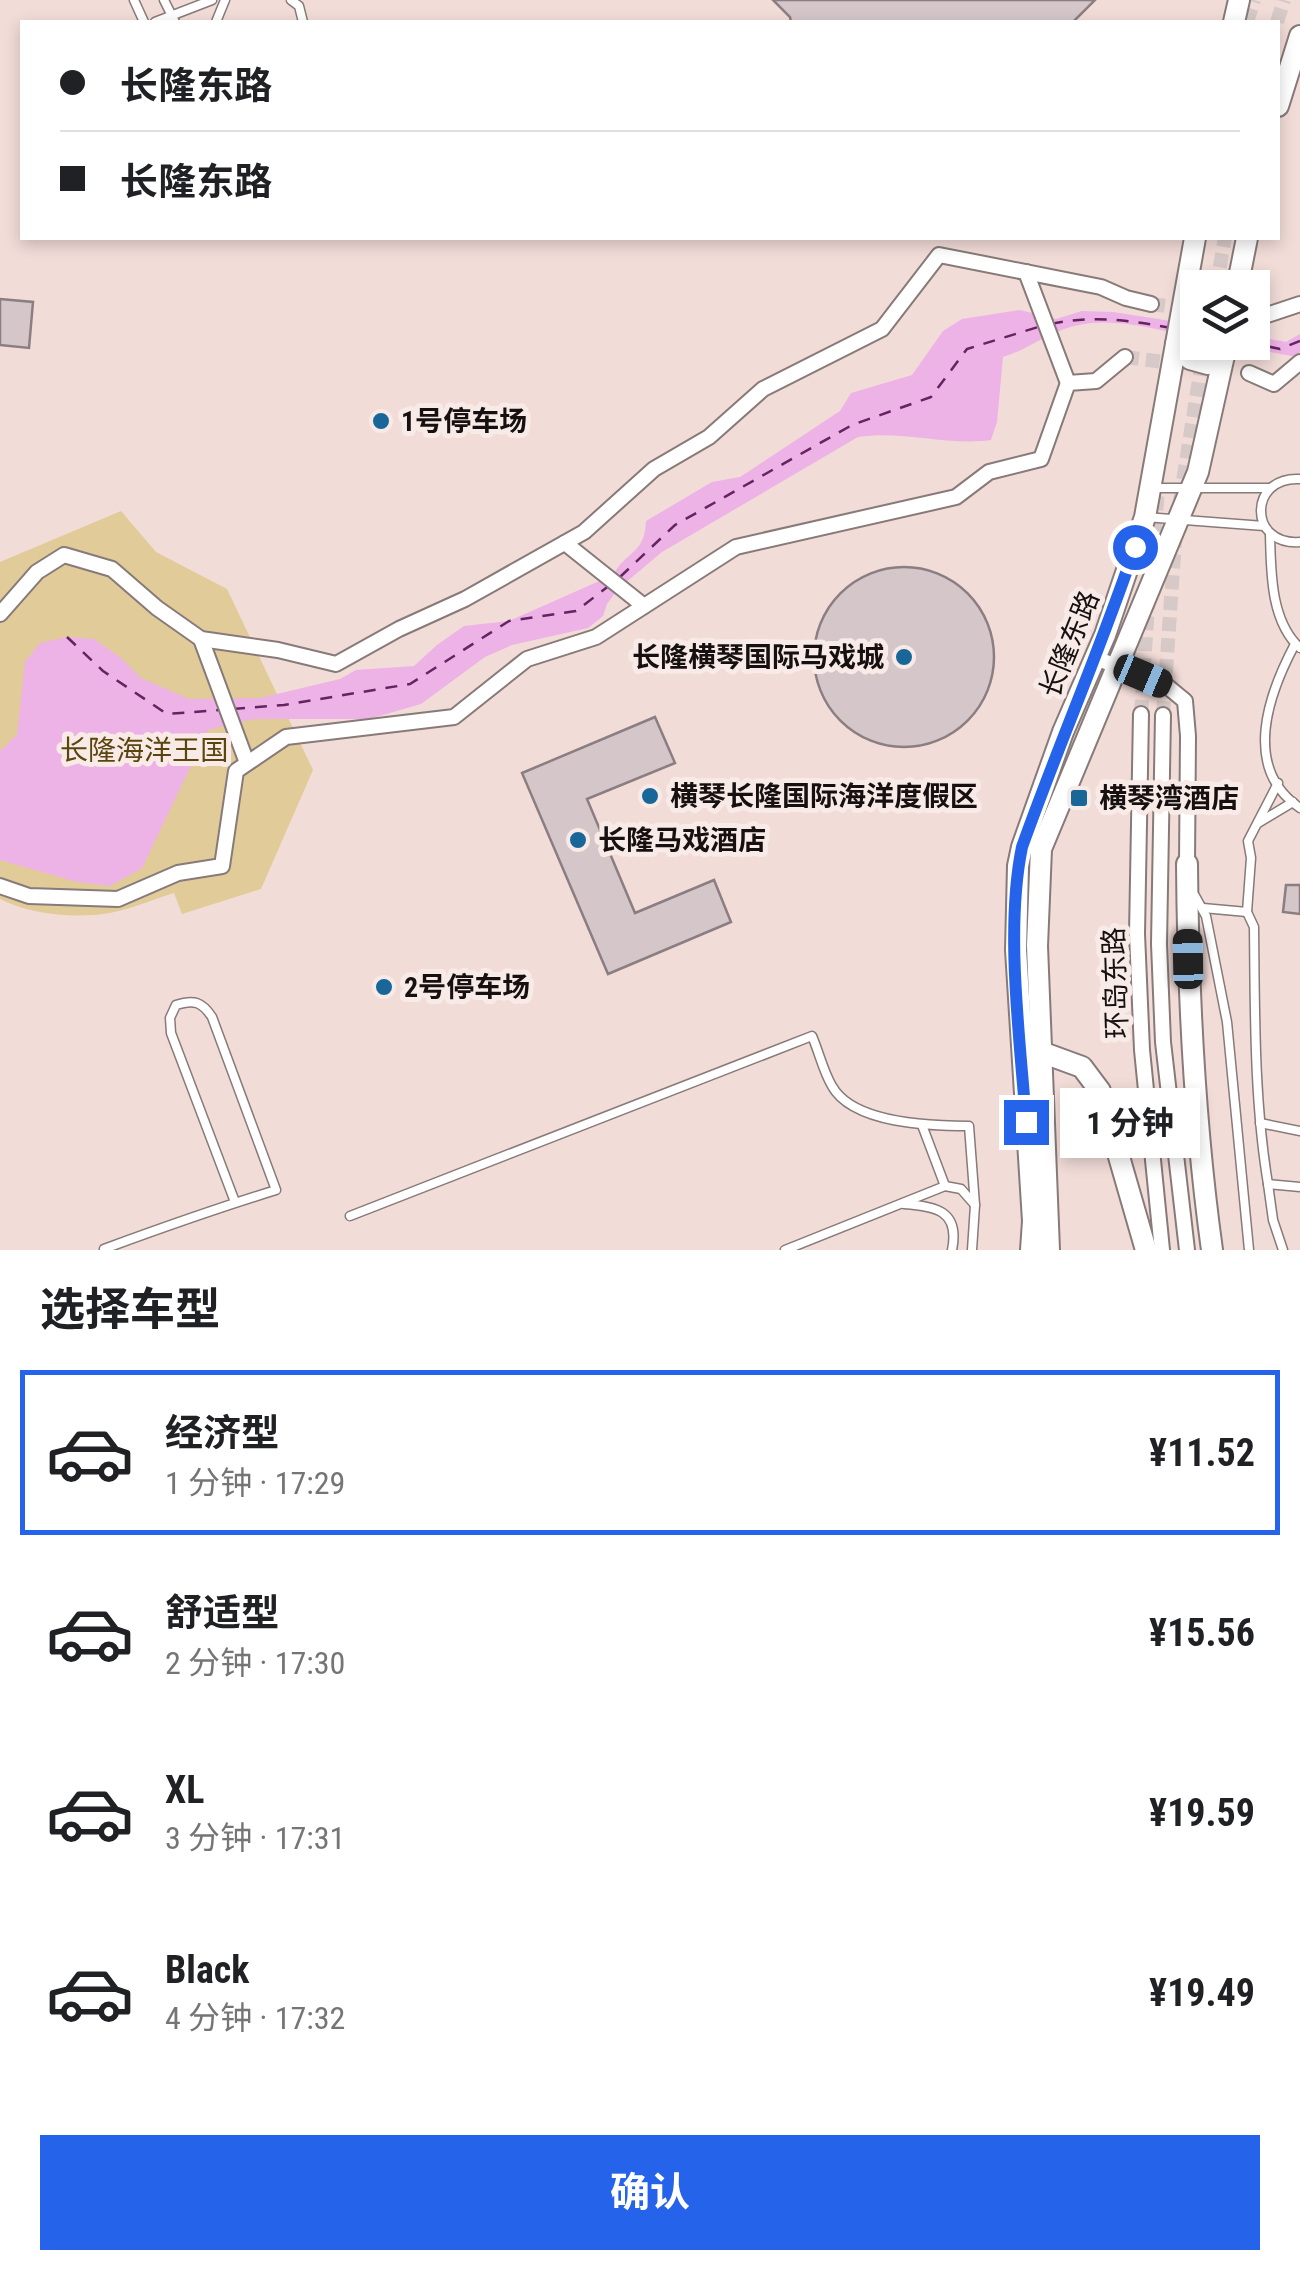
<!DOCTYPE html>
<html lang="zh">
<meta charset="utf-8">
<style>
:root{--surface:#fff;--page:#f2f2f2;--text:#202124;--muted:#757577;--line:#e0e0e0;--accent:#2563eb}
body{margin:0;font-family:"Roboto Condensed","Noto Sans SC",sans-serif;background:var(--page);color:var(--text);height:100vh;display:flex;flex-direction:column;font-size:38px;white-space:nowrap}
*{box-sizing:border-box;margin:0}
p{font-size:32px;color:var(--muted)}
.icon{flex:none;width:55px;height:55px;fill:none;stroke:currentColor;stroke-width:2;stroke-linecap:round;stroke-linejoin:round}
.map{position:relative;height:1250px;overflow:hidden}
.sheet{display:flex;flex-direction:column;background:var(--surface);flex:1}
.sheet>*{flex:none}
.guide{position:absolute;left:20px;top:20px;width:1260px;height:220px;border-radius:0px;box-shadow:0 5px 15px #0003;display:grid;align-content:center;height:220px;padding:0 40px;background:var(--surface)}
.buttons{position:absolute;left:1180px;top:270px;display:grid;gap:20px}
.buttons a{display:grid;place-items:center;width:90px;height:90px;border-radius:0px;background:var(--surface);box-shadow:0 5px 15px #0003;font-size:50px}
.end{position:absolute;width:45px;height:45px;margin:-22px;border:12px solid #2563eb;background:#fff;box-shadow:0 0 0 5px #fff}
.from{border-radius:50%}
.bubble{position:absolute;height:70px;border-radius:0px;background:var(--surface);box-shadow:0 5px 15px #0003;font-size:32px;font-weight:700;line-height:70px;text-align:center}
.car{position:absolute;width:30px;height:60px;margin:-30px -15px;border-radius:12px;box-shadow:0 0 8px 2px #0007;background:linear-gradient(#222 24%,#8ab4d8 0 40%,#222 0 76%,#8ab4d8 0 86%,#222 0)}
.guide b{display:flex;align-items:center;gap:35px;height:95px;font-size:38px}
.guide b+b{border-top:2px solid var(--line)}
.guide i{width:25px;height:25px;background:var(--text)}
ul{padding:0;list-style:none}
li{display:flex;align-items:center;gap:30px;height:165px;margin:0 20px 15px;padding:0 20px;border:5px solid transparent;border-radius:0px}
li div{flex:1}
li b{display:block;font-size:38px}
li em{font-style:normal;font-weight:700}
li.active{border-color:var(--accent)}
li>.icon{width:90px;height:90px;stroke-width:1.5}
h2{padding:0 40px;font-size:45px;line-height:120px}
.cta{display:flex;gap:20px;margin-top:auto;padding:20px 40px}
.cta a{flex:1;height:115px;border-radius:0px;background:var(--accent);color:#fff;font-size:40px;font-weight:700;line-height:115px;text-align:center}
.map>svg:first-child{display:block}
.built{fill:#f2dcd8;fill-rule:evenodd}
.green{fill:#e1cb99}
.water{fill:#edb2e6}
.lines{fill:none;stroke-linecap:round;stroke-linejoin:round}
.ferry{stroke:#652361;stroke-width:2.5;stroke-dasharray:12 10;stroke-linecap:butt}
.building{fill:#d4c6c9;stroke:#8b7e82;stroke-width:2.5}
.street-tunnel{stroke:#d6c9c7;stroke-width:14;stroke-dasharray:14 7;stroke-linecap:butt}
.lane-casing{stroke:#877a78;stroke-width:11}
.street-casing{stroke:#877a78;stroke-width:18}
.secondary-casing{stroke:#877a78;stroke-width:24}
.lane{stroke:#fff;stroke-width:8}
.street{stroke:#fff;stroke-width:14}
.secondary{stroke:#fff;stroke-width:20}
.route{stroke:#2563eb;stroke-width:12}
.poi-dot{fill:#196799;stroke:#f8eae7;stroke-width:4}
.labels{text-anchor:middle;stroke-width:10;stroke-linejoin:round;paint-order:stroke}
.poi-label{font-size:28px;font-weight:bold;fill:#161110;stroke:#f8eae7;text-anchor:start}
.street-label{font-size:28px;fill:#161110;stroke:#f8eae7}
.park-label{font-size:28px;fill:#5a450e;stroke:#f8eae7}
</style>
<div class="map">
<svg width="1300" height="1250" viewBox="0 0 1300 1250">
<rect width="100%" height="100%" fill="#f8eae7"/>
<path class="built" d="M0,0H1300V1250H0ZM22,22H1278V238H22ZM1198,288H1252V342H1198Z"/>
<path class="green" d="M121,511L156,552L227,589L313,770L261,889L182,914L174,893C151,900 127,911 103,914C70,918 30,914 0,899V562Z"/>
<g class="water">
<path d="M1020,310L1056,319L1082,311L1113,312L1197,325V338C1158,330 1114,316 1074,326C1049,332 1029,349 1003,357L997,422L991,440C946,446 902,430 858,437L662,552L618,589L607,604L603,616L588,628L512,645L485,657L421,704L369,719H253L208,730L142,868L110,886L77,882L0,860V751L17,735L25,662L40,643L67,637L94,639L121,658L141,678L189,699L260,698L340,679L356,670L414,666L437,645L464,626L509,621L613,575C627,550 645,554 646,521L712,482L740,477L840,411L851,393L912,375L943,331L962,319Z"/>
<polygon points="1300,334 1300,354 1297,357 1222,343 1252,342 1253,336 1286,342"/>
</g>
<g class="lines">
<g class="ferry">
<path d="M1051,324C1093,315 1129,320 1171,328"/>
<polyline points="1247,342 1280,349 1300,341"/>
<polyline points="620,577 675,525 852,425 931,397 967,349 1038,327"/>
<polyline points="67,637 103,671 167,714 220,710"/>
<polyline points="233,709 284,705 410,684 509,621 576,611 610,585"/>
</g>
</g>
<g class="building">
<polygon points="773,0 1095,0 1073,22 791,22 790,17"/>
<polygon points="0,299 33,302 29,348 0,345"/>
<circle cx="904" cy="657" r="90"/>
<polygon points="655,717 675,763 587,799 635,913 714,880 731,922 608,974 522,773"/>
<polygon points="1286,885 1300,885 1300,914 1283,912"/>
</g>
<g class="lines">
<g class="street-tunnel">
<polyline points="1247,22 1254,0"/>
<polyline points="1277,22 1284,0"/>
<polyline points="1216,288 1225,238"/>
<polyline points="1151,304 1198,310"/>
<polyline points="1125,357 1179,364"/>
<polyline points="1180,500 1205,342"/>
<polyline points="1151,573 1158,490"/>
<polyline points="1141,714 1148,604"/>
<polyline points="1163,715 1175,541"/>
</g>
<g class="lane-casing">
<g id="lane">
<polyline points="134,0 144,22"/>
<polyline points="164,0 175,22"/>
<polyline points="291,0 299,6 303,22"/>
<polyline points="155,22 212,0"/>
<polyline points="216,22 225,0"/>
<path d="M1300,479C1248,476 1248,546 1300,542"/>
<polyline points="1154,488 1270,488"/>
<polyline points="1145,517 1264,526"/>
<path d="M1270,534C1271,570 1270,621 1300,648"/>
<path d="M1295,644C1269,693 1241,768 1300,808"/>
<polyline points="1258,823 1293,802"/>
<polyline points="1195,896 1206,916 1227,1022 1249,1250"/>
<polyline points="1203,908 1247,912"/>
<polyline points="1260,1123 1300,1131"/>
<polyline points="922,1125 945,1186 961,1189 975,1205"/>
<path d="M1268,1184C1254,1100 1255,1013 1254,927L1247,912L1251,858L1248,841L1278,783"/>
<path d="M904,1204C936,1206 960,1211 952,1250"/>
<path d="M350,1216L812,1036C819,1052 823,1071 832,1086C853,1124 932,1126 969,1126L975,1205L972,1250"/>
<path d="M104,1249C161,1228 218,1208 276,1190L212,1017C202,1002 194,999 176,1005L170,1018L171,1033L235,1202"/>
<polyline points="785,1250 945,1186"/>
<polyline points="1283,1250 1273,1220 1268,1184 1300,1187"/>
</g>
</g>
<g class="street-casing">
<g id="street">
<polyline points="1026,272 1068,383"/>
<polyline points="1261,317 1300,304"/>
<polyline points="1249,373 1274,384 1300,362"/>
<polyline points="565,543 644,606"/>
<polyline points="0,614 37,572 64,555 112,569 157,608 201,639 278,650 336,664 399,629 465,599 584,532 654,469 709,437 763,389 882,329 939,255 1101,287 1126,298 1151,304"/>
<polyline points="201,639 247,763"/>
<polyline points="1096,658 1168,687 1185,701 1188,736 1187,864"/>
<polyline points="1141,714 1137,934 1142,1050 1162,1250"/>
<polyline points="1163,715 1159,944 1163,1042 1187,1250"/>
<polyline points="0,886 29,896 118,899 178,873 222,866 236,771 286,737 454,717 527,659 596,637 736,547 956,497 989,472 1041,459 1068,383 1096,381 1125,357"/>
</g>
</g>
<g class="secondary-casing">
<g id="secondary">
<polyline points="1234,22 1239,0"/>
<polyline points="1278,106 1300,36"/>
<polyline points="1237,288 1247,238"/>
<polyline points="1176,344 1190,359 1208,364 1224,355"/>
<path d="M1187,864C1188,994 1194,1121 1212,1250"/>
<polyline points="1041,1052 1082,1067 1100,1091 1146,1250"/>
<polyline points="1031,1250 1033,1221 1016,950 1018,866 1022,847 1063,732 1105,635 1145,517 1195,238"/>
<polyline points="1049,1250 1037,946 1041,849 1198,472 1227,342"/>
</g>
</g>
<use href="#lane" class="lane"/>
<use href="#street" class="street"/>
<use href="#secondary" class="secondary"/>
</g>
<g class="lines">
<path class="route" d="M1026,1122C1020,1037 1005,930 1022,847C1058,746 1101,648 1135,547"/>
</g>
<g class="poi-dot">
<circle cx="381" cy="421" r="10"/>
<circle cx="904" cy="657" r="10"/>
<circle cx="650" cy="796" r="10"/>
<rect x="1069" y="788" width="20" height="20" rx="5"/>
<circle cx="578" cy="840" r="10"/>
<circle cx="384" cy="987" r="10"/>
</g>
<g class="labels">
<g class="poi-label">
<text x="401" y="431">1号停车场</text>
<text x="884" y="667" text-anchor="end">长隆横琴国际马戏城</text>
<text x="670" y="806">横琴长隆国际海洋度假区</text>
<text x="1099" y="808">横琴湾酒店</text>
<text x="598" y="850">长隆马戏酒店</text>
<text x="404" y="997">2号停车场</text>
</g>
<g class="street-label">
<text transform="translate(1069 644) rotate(-68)" y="10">长隆东路</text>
<text transform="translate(1115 983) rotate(-92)" y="10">环岛东路</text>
</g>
<g class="park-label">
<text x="144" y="760">长隆海洋王国</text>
</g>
</g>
</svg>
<div class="buttons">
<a><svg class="icon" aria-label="layers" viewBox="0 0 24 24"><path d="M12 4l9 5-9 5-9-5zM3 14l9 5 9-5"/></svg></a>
</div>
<i class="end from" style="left:1135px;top:547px"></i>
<i class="end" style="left:1026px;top:1122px"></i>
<div class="bubble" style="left:1060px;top:1088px;width:140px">1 分钟</div>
<i class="car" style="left:1143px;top:676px;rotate:113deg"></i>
<i class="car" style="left:1188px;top:959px;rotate:359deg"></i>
<div class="guide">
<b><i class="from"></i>长隆东路</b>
<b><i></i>长隆东路</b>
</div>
</div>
<section class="sheet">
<h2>选择车型</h2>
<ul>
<li class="active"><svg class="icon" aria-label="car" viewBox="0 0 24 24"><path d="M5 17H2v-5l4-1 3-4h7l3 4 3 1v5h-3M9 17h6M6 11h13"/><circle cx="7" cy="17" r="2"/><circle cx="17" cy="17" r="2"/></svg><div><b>经济型</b><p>1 分钟 · 17:29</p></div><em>¥11.52</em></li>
<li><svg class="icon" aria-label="car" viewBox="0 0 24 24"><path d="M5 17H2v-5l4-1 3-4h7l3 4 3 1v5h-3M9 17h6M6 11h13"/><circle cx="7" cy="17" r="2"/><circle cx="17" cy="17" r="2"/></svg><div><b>舒适型</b><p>2 分钟 · 17:30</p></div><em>¥15.56</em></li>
<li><svg class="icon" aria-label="car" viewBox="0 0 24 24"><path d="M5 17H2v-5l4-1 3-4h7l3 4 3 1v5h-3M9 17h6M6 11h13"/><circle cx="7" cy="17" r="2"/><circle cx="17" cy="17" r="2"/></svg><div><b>XL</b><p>3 分钟 · 17:31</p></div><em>¥19.59</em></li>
<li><svg class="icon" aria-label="car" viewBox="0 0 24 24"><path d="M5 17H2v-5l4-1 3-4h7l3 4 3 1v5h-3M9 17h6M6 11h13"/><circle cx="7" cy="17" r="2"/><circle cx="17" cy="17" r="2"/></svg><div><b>Black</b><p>4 分钟 · 17:32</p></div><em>¥19.49</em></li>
</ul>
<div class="cta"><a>确认</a></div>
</section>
